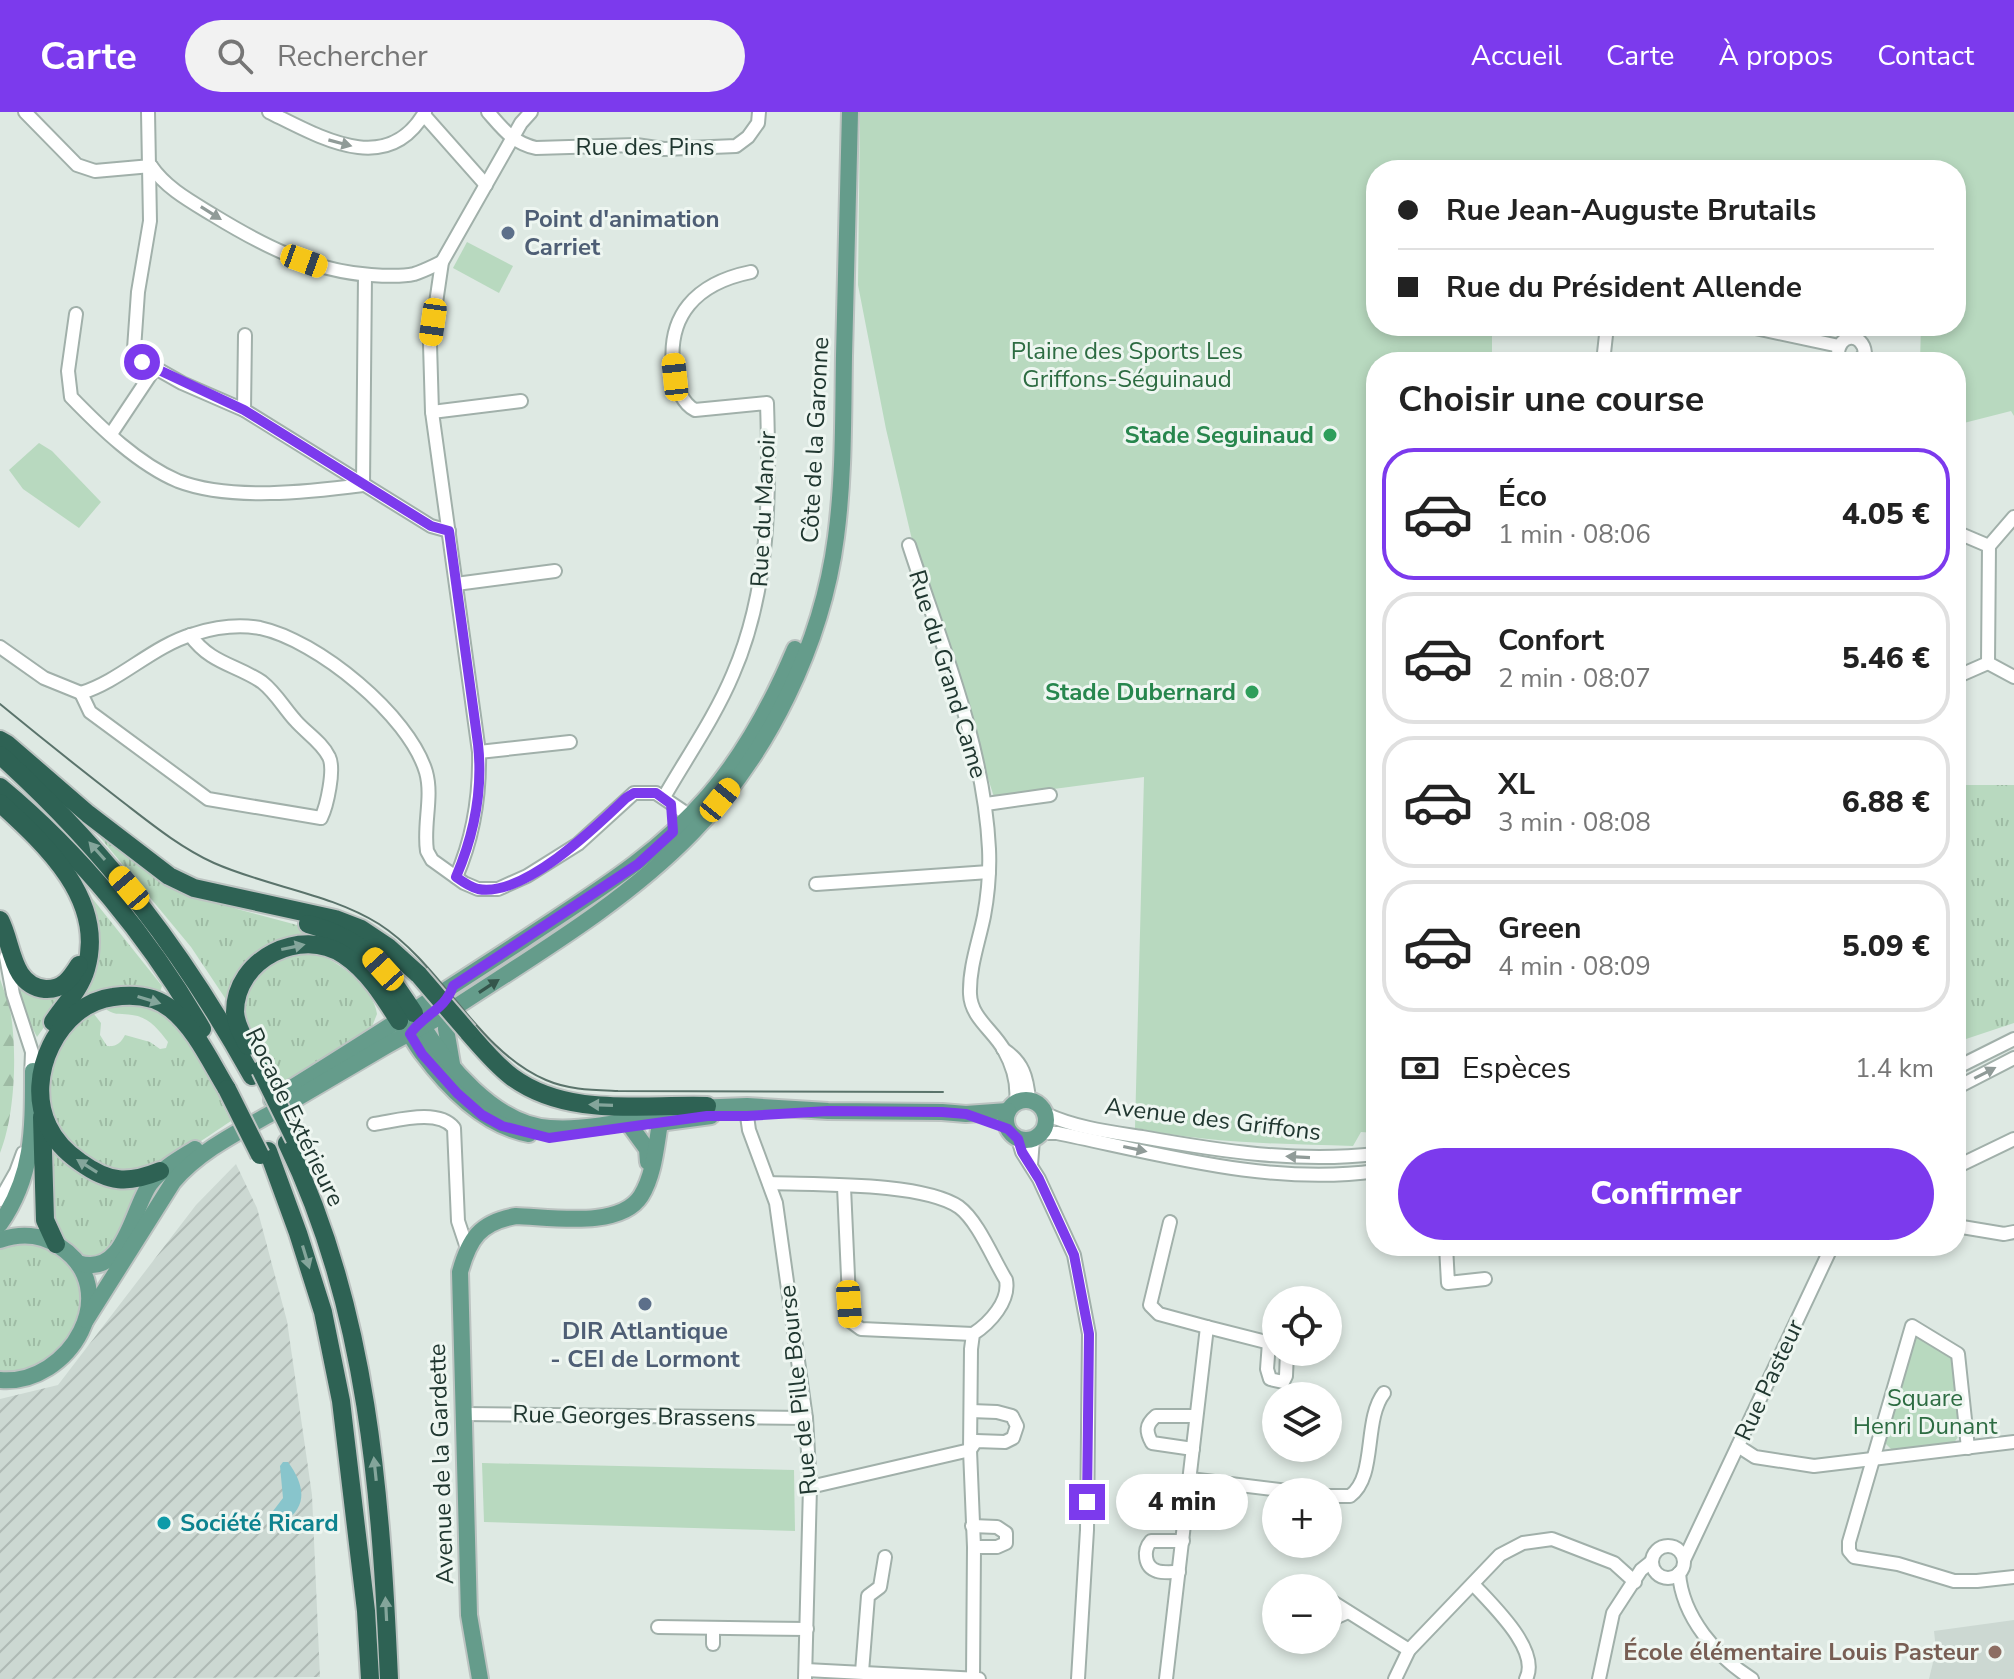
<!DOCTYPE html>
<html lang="fr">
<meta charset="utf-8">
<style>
:root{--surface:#fff;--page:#f2f2f2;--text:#222;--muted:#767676;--line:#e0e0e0;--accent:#7c3aed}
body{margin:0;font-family:"Nunito Sans",sans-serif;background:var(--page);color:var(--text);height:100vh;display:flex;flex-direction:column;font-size:30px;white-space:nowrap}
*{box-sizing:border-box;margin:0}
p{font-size:26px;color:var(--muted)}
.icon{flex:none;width:44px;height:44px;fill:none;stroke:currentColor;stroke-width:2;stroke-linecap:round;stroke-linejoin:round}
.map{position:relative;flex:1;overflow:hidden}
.drawer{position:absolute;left:1366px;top:240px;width:600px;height:904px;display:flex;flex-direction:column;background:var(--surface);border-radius:32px;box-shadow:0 4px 12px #0003}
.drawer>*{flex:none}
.guide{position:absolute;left:1366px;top:48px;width:600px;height:176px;border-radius:32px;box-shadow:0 4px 12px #0003;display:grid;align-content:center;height:176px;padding:0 32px;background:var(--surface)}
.tools{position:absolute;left:1262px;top:1174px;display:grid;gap:16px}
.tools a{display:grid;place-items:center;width:80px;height:80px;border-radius:50%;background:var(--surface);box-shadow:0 4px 12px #0003;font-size:40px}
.end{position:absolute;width:36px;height:36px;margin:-18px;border:10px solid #7c3aed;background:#fff;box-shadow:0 0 0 4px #fff}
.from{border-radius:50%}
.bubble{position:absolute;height:56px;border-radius:28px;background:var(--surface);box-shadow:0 4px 12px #0003;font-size:26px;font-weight:800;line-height:56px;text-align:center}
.car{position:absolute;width:24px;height:48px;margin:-24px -12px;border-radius:10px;box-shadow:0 0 6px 2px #0007;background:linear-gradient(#f5c518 24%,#345 0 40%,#f5c518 0 76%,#345 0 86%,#f5c518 0)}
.guide b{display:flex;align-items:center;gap:28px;height:76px;font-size:30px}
.guide b+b{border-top:2px solid var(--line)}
.guide i{width:20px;height:20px;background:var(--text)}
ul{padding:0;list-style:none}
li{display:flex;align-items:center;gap:24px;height:132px;margin:0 16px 12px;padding:0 16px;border:4px solid var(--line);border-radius:32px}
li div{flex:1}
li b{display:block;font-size:30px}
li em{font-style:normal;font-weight:800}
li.on{border-color:var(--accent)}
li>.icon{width:72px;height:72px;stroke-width:1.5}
h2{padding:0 32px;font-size:36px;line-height:96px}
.pay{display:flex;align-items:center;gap:20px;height:88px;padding:0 32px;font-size:30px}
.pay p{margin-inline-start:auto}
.action{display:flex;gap:16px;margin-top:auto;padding:16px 32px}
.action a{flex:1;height:92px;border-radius:48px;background:var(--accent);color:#fff;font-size:32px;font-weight:800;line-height:92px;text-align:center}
header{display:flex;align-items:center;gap:48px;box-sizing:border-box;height:112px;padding:0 40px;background:var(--accent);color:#fff}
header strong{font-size:38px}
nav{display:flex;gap:44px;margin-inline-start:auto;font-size:28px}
.search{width:560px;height:72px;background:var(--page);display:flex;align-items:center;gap:20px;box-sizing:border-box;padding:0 28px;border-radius:44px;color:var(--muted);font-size:30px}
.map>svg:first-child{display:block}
.built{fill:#ccd8d2}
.industrial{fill:url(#industrial-furrows)}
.grass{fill:url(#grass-tufts)}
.forest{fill:url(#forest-firs)}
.green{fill:#b8d9bf}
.water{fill:#88c5cc}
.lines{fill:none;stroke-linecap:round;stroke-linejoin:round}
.minor-casing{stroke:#a1b0aa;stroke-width:16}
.major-casing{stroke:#bcc3c1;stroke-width:20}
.highway-casing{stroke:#bcc3c1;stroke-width:22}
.minor{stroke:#fff;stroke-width:12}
.major{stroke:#659c8b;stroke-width:16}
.highway{stroke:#2e6254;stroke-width:18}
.tram{stroke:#5a736b;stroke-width:2}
.highway-bridge-casing{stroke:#bcc3c1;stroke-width:22;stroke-linecap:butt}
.highway-bridge{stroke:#2e6254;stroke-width:18}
.oneway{fill:#909b98}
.oneway2{fill:#84a59b}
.oneway3{fill:#35554b}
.route{stroke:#7c3aed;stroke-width:10}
.service-dot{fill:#5c6f8a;stroke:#eef6f1;stroke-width:3}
.leisure-dot{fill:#2e9e5b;stroke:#eef6f1;stroke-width:3}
.culture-dot{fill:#0f9aa8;stroke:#eef6f1;stroke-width:3}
.education-dot{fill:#8d6e63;stroke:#eef6f1;stroke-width:3}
.labels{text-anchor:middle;stroke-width:6;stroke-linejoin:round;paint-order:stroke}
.street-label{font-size:24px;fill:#203730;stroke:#eef6f1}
.service-label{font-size:24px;font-weight:bold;fill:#4e5e75;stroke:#eef6f1;text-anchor:start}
.park-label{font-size:24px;fill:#2d6c42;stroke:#eef6f1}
.leisure-label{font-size:24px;font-weight:bold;fill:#27864d;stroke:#eef6f1;text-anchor:end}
.culture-label{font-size:24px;font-weight:bold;fill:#0d838f;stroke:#eef6f1;text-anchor:start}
.education-label{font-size:24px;font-weight:bold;fill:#785e54;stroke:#eef6f1;text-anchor:end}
</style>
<header>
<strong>Carte</strong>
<div class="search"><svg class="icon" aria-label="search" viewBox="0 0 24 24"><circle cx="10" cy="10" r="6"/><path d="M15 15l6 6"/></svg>Rechercher</div>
<nav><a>Accueil</a><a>Carte</a><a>À propos</a><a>Contact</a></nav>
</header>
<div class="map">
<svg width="2014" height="1567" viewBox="0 0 2014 1567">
<defs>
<pattern id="industrial-furrows" width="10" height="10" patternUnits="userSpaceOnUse" patternTransform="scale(2)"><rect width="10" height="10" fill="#ccd8d2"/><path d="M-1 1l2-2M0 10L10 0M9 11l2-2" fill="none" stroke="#afbab5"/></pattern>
<pattern id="grass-tufts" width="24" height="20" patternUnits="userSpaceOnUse" patternTransform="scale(2)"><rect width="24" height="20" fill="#b8d9bf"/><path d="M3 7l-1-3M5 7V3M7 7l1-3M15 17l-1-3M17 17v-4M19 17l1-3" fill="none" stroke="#9ebba4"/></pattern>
<pattern id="forest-firs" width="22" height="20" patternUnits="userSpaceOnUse" patternTransform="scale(2)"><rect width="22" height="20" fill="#b8d9bf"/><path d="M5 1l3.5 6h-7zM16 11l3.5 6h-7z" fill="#9ebba4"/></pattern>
</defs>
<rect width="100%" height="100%" fill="#dee9e3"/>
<polygon class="built" points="2014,1508 2014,1567 1929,1567 1936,1538 1934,1519"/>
<polygon class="industrial" points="236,1052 257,1096 287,1209 312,1383 320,1565 0,1567 0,1287 58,1273 196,1093"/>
<g class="grass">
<polygon points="1956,673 2014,673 2014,911 1960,929 1956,935"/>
<path d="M89,712L196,783L237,797L312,817L310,825C267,821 238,851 227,889L191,835Z"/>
<polygon points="88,781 162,874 160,880 111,875 97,879 69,894 77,884 86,782"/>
<path d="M314,841C338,848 374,876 377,902L371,917L277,978C258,944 227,899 257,863C272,845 291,842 314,841Z"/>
<polygon points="18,871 67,883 37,925 23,898"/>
<path d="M141,890L173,905L226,987L221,990L231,1009C208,1024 154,1064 127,1062C120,1062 92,1053 86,1049C79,1045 53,1014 50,1007C38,982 61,905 94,902L101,911L100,923L107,934C116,935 121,931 125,923L150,930L160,937L166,936L168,930C158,917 149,905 132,903C122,901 116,904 107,898L106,894Z"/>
<polygon points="47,1023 82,1059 145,1070 108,1145 83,1145 52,1114"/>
<path d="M27,1129C46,1136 68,1144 77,1164C95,1202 57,1254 19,1260C13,1261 6,1259 0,1258V1134Z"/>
</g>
<path class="forest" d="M0,867C4,879 9,891 11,903C17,942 15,1004 0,1041Z"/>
<g class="green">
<path d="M860,0H2014V304L2011,299L1956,313V250H1920L1921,214H1956V58H1376V214H1492V250H1376V1021L1361,1020L1353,1034C1279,1032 1207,1031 1135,1016L1144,665L994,685L913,432L886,317L858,173Z"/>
<polygon points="467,130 513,154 499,181 453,156"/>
<polygon points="39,331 52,339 101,390 79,416 23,377 9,358"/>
<polygon points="1921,1224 1948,1239 1953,1246 1961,1320 1954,1331 1892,1338 1884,1330 1912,1227"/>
<polygon points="482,1351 794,1358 795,1419 484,1410"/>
</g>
<path class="water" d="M283,1350H288C304,1372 309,1394 284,1410C275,1415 283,1414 272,1414L268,1409L270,1403L283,1386L280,1354Z"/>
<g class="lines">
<g class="minor-casing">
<g id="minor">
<polyline points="25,0 77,53 95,59 151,54"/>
<polyline points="148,0 150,109 138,180 134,237 136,245 182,271 244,298 431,414 449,419"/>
<path d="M269,0C320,25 387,66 425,0"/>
<path d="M488,0C503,17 513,31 536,36L636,33L664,37L736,34L748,25L758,11L759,0"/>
<polyline points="424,3 486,73"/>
<path d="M151,54C166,76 190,89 213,103C262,133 312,159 371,163C385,164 401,165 414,162C424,159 433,154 442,150"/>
<path d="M76,202L68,259L71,285C101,316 138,352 178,369C230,389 309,380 363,373L365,163"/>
<polyline points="1746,214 1839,234"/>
<polyline points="1603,250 1607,214"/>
<path d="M1844,250L1838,243C1838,221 1863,220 1865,241L1858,250"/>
<polyline points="244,298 245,223"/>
<polyline points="432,300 521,289"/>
<polyline points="111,322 155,256"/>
<polyline points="2014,405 1989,434 1988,551 2014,565"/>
<polyline points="1956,420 1989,434"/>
<path d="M909,433C941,532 984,633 989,737C990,759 988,782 984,804C979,829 969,856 970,882C971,906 993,918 1004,938C1013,954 1018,971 1016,990"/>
<polyline points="456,472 555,459"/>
<polyline points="0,535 44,566 81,581"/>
<polyline points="1956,565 1988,551"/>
<path d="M81,581C122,568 152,534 194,522C216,515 237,512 260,516C317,528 409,603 426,660C433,685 423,713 427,739L432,748L464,771L478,777H498L527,764L578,732L634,681H656L690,704V710"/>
<path d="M81,581L90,600L208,687L321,706C327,694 335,657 329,645C322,630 305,620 295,608C284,596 276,581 262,570C235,552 211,552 190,523"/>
<polyline points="479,640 570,630"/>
<path d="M664,685C687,645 715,605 733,562C770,477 770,382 767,291L695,298C683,292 676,275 674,261C665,203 697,171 751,160"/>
<polyline points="986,692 1050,683"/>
<path d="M456,765C474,724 480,684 479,640L432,300L430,232L442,150L521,11L531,0"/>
<polyline points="816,772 989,760"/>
<polyline points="6,845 13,882 32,940 31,967"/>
<path d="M1003,937C1023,950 1027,965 1029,988"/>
<polyline points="1956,956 2014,927"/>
<polyline points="1956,976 2014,946"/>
<path d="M1046,1002C1076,1016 1110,1020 1142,1025C1220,1039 1297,1051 1376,1042"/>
<polyline points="747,1004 749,1018 776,1091 806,1306 810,1375 805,1567"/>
<path d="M374,1012C396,1009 438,996 454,1016L458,1109L467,1136"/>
<path d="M1042,1021H1057C1160,1042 1270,1074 1376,1059"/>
<polyline points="1018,1027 1022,1040 1039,1067 1074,1143 1089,1222 1087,1418 1078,1567"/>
<polyline points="1031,1053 1033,1027"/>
<polyline points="1956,1055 2014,1027"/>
<path d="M770,1071C817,1073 922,1070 959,1095C978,1109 993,1147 1006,1168C1010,1189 990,1211 973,1222L971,1237L970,1338L974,1435L973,1566"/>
<polyline points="844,1075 850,1209 861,1217 973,1222"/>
<polyline points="0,1088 16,1060 23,1041"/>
<polyline points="1956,1114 2004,1122 2014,1120"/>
<polyline points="1446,1134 1448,1171 1485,1167"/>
<polyline points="1207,1215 1274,1232"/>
<polyline points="1269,1230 1267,1257 1270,1267 1283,1270 1286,1264 1287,1240"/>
<polyline points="463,1302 806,1306"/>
<polyline points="1738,1334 1755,1345 1814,1354 2014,1330"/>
<polyline points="1968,1336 1958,1242 1912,1214 1849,1430 1849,1439 1854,1445 1898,1452 1954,1469 1977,1469 2014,1465"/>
<path d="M1193,1337L1152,1331C1146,1320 1145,1313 1156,1304H1196"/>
<polyline points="1190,1367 1296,1380"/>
<polyline points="810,1375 970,1338 976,1329 1005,1330 1013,1326 1017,1314 1012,1304 997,1300 971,1299"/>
<path d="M1328,1384H1350C1377,1365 1363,1308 1384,1281"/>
<polyline points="972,1414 997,1415 1006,1421 1006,1431 997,1435 974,1435"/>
<circle cx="1668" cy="1450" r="16"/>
<polyline points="1684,1448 1832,1134"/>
<path d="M1179,1460C1172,1460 1163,1461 1157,1459C1144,1455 1143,1438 1151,1429H1183"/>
<path d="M1679,1461C1682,1505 1717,1545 1752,1567"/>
<path d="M1473,1472C1492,1493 1541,1538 1526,1567"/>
<polyline points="1328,1487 1409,1538"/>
<polyline points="1328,1509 1348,1500"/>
<polyline points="658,1515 807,1517"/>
<polyline points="713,1532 713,1516"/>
<polyline points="806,1558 979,1567"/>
<polyline points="862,1560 868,1484 880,1475 885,1445"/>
<polyline points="1166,1567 1207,1215 1159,1202 1150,1193 1170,1110"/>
<polyline points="1395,1567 1409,1538 1500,1443 1523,1431 1552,1427 1614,1451 1635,1470"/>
<polyline points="1599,1567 1613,1501 1641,1458 1651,1450"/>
</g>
</g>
<g class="major-casing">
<g id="major">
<polyline points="447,900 446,917 452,952"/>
<path d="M418,907C445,951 494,1013 550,1016C590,1019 632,1007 672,1000"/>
<path d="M404,915C411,923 415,932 422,941C448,976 484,1014 529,1022"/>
<circle cx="1026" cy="1008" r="20"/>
<path d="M272,988C357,936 440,882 523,828C589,784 657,744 709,683C746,640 773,589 795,537"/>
<polyline points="694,996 747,994 828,999 942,1000 966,1002 1008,999"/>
<polyline points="659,1011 711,1004"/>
<polyline points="631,1015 647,1037 648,1050"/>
<path d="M0,1112C34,1063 33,1016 33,959"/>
<path d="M0,1128C20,1121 41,1122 59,1134C126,1177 70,1274 0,1268"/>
<path d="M78,1151C125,1166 131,1099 150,1072C162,1056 179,1047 195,1037"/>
<path d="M86,1208L173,1070C198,1040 236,1021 270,1002C308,980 346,957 384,935C406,922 429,912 451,898C533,844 623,792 692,721C768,643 822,533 836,425C844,365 843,304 844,244C846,163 848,81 850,0"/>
<path d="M480,1567L469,1503L460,1160C469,1127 480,1110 516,1104C551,1105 620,1117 641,1084C654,1063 656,1034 660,1011"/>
</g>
</g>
<g class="highway-casing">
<g id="highway">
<polyline points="0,628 7,632 88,702 169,764 194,776 335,807 361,817 388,835 419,863"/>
<path d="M0,643C107,740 182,838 252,964"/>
<path d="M0,675C80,741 150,827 202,917"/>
<path d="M0,691C46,733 106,788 86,857C80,878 64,893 53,910"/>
<path d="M0,808C13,833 11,873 45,877C63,878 71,866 79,853"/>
<path d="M308,812C366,828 382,853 414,901"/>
<path d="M468,920C482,936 495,952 512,965C568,1006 642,992 707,994"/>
<path d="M248,934C242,923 236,912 235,900C235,847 301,814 344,843C368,859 384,885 399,909"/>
<polyline points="42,1005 45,1108 56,1132"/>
<path d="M287,1031C368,1198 381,1385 389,1567"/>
<polyline points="268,1039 298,1121 323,1200 341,1289 366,1499 370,1567"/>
<path d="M160,1059C128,1072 109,1071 80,1050C67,1041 55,1029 48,1014C24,965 58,892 113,885C133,882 155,884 171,897C196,917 211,951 227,977"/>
</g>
</g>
<use href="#minor" class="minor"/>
<use href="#major" class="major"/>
<use href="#highway" class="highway"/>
<path class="tram" d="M0,592C39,624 79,656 119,687C149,710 179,735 214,751C268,775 329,781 379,812C443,853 476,938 546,968C569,978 593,978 618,979L943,980"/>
<g class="highway-bridge-casing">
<g id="highway-bridge">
<polyline points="419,863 468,920"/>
<polyline points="261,958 295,1027"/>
<polyline points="227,977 260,1043"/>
</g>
</g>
<use href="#highway-bridge" class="highway-bridge"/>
</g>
<defs><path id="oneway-solid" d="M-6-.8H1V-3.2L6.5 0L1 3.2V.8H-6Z" transform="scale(2)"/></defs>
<g class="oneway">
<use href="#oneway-solid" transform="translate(340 31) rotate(15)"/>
<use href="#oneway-solid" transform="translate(211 101) rotate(32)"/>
<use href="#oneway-solid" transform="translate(1985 961) rotate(-27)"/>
<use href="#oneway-solid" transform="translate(1135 1037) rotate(12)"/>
<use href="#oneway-solid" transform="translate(1298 1045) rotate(-177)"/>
</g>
<g class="oneway2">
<use href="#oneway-solid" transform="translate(97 739) rotate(-132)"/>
<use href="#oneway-solid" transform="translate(293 835) rotate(-12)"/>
<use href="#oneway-solid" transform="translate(149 888) rotate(17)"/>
<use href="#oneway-solid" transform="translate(601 993) rotate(-178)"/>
<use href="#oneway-solid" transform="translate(87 1054) rotate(-148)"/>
<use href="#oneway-solid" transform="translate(306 1145) rotate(73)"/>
<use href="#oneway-solid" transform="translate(375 1357) rotate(-96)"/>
<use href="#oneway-solid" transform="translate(386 1497) rotate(-93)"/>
</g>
<use class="oneway3" href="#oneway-solid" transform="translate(489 874) rotate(-33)"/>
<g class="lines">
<path class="route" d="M142,250L244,298L431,414L449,419L478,632C483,678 474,723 456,765C463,770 470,775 478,777C523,786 596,715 626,686L634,681H656L671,692L673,720L638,752L453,874C445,898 424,902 410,922L422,942L457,981L482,1003L502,1014L549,1026L707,1004H747L828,999L942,1000L966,1002L1008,1017L1018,1027L1022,1040L1039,1067L1074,1143L1078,1164L1089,1222L1087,1390"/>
</g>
<g class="service-dot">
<circle cx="508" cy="121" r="8"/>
<circle cx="645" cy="1192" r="8"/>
</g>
<g class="leisure-dot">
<circle cx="1330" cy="323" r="8"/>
<circle cx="1252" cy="580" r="8"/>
</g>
<circle class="culture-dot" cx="164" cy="1411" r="8"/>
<circle class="education-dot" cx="1995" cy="1540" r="8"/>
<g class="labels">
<g class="street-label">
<text x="645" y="43">Rue des Pins</text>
<text transform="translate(815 328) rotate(-87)" y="8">Côte de la Garonne</text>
<text transform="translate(763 397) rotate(-87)" y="8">Rue du Manoir</text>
<text transform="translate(948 562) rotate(73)" y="8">Rue du Grand Came</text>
<text transform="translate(295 1005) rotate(64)" y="8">Rocade Extérieure</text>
<text transform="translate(1213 1007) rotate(7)" y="8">Avenue des Griffons</text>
<text transform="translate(1769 1268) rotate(-65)" y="8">Rue Pasteur</text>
<text transform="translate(798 1278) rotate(-96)" y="8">Rue de Pille Bourse</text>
<text transform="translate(634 1304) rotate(1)" y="8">Rue Georges Brassens</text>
<text transform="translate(441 1352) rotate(-92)" y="8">Avenue de la Gardette</text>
</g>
<g class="service-label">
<text x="524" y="115">Point d'animation<tspan x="524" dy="28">Carriet</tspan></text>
<text x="645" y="1227" text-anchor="middle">DIR Atlantique<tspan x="645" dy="28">- CEI de Lormont</tspan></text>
</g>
<g class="park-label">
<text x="1127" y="247">Plaine des Sports Les<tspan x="1127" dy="28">Griffons-Séguinaud</tspan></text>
<text x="1925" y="1294">Square<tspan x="1925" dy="28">Henri Dunant</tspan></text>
</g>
<g class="leisure-label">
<text x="1314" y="331">Stade Seguinaud</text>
<text x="1236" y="588">Stade Dubernard</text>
</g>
<g class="culture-label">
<text x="180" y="1419">Société Ricard</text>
</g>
<g class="education-label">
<text x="1979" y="1548">École élémentaire Louis Pasteur</text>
</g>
</g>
</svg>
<div class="tools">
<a><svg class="icon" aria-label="locate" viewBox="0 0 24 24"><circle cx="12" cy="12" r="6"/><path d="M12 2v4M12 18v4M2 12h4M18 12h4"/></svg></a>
<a><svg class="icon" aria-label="layers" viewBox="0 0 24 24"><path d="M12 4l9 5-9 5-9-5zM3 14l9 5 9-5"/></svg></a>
<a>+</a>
<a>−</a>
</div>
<i class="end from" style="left:142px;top:250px"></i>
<i class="end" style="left:1087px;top:1390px"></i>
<div class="bubble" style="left:1116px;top:1362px;width:132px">4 min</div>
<i class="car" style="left:304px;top:149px;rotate:110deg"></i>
<i class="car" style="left:433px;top:210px;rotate:188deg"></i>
<i class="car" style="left:675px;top:265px;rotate:354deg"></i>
<i class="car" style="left:720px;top:688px;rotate:39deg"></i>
<i class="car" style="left:129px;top:776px;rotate:320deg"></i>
<i class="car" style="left:383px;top:857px;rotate:318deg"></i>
<i class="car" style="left:849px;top:1192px;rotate:176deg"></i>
<div class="guide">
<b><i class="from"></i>Rue Jean-Auguste Brutails</b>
<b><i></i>Rue du Président Allende</b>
</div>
<section class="drawer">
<h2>Choisir une course</h2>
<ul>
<li class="on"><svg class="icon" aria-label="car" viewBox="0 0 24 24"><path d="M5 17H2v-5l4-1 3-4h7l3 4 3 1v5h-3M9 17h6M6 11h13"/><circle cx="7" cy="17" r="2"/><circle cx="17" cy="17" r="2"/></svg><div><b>Éco</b><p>1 min · 08:06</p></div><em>4.05 €</em></li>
<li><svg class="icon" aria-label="car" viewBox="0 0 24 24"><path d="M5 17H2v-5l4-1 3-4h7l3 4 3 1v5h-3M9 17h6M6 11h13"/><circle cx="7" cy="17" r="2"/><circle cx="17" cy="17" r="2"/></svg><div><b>Confort</b><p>2 min · 08:07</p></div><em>5.46 €</em></li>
<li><svg class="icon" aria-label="car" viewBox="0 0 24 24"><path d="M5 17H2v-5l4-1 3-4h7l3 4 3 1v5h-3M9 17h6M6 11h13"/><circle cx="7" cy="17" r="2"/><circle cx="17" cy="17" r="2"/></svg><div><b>XL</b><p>3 min · 08:08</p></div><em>6.88 €</em></li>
<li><svg class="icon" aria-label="car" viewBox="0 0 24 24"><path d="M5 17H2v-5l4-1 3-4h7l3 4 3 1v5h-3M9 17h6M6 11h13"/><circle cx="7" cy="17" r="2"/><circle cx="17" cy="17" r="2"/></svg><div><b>Green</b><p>4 min · 08:09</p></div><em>5.09 €</em></li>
</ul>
<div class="pay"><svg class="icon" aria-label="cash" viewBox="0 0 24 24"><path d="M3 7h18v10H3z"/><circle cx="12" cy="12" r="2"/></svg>Espèces<p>1.4 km</p></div>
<div class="action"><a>Confirmer</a></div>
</section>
</div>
